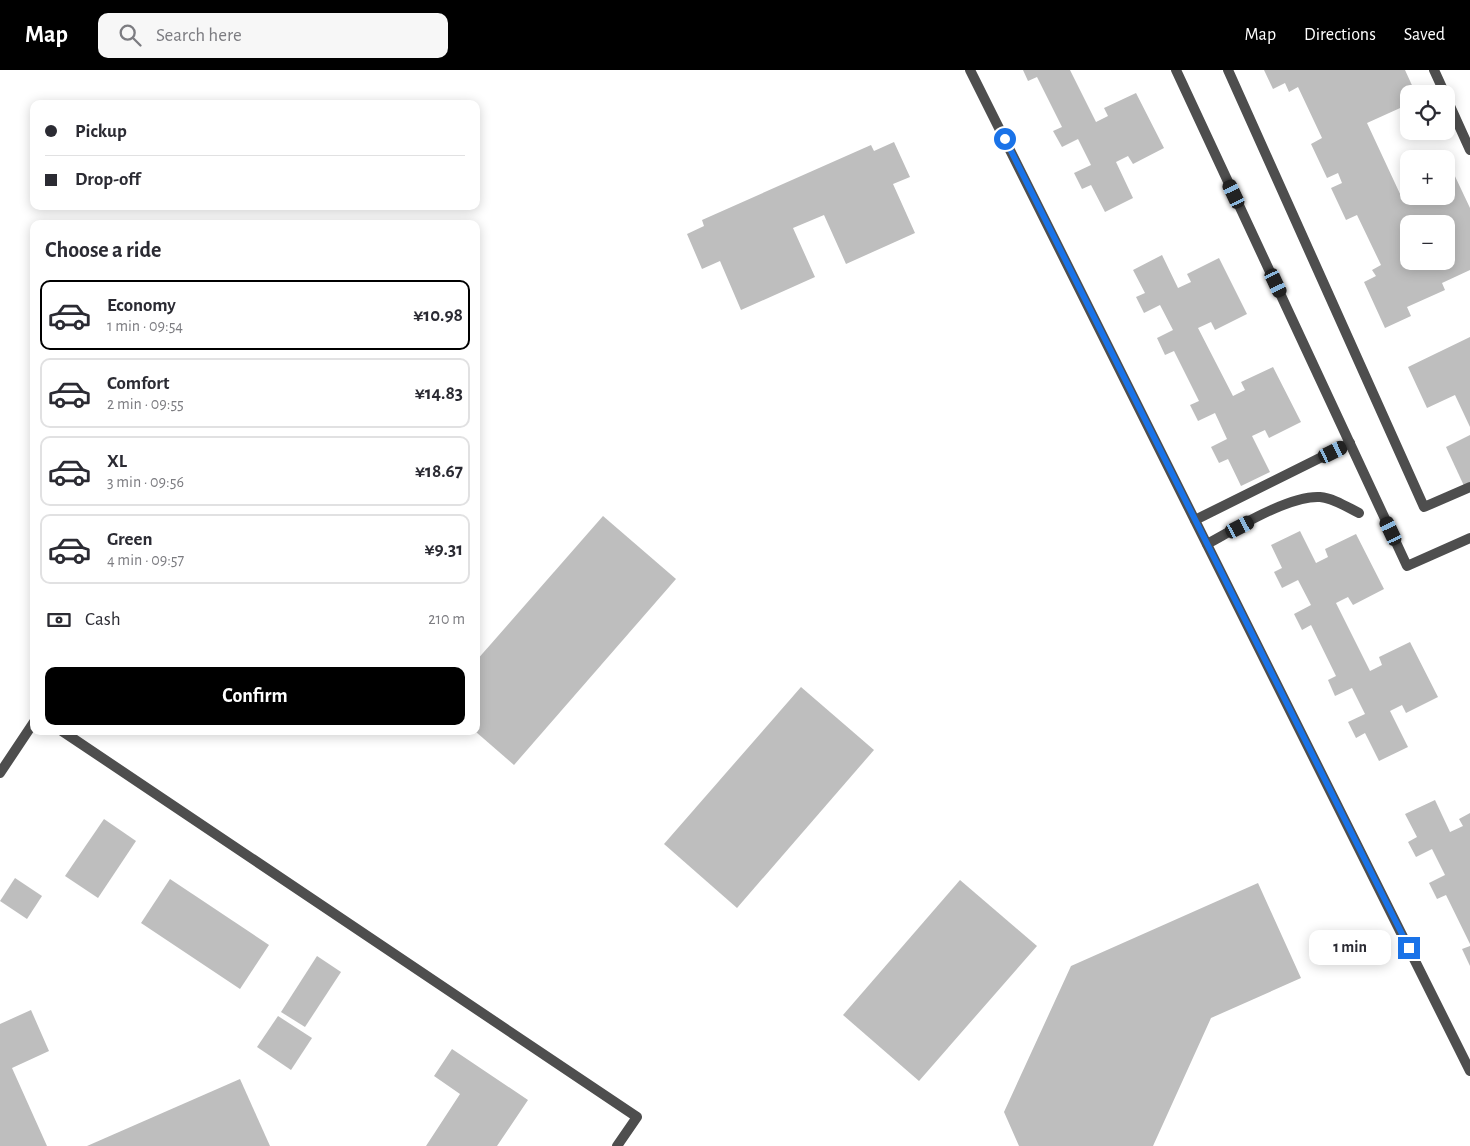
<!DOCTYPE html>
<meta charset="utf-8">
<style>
:root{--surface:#fff;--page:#f7f7f7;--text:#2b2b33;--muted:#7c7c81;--line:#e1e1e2;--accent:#000}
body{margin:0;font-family:"Alegreya Sans",sans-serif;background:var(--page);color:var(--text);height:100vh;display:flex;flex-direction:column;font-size:19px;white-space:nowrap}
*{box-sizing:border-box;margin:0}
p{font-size:16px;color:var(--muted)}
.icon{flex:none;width:28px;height:28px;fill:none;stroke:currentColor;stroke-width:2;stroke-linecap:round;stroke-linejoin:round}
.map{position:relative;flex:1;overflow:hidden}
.sheet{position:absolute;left:30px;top:150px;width:450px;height:515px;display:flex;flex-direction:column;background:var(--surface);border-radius:10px;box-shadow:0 2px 12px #0003}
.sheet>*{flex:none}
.top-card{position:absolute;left:30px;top:30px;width:450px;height:110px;border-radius:10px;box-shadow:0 2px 12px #0003;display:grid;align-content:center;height:110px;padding:0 15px;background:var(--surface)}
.tools{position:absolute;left:1400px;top:15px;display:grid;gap:10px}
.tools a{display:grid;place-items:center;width:55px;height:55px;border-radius:10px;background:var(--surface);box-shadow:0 2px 12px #0003;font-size:25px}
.end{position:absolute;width:22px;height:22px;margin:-11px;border:6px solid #1a73e8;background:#fff;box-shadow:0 0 0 2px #fff}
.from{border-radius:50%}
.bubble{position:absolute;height:35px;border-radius:10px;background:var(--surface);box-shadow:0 2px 12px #0003;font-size:16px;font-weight:700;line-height:35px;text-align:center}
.car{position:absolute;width:15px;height:30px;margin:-15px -8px;border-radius:6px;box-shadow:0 0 4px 1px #0007;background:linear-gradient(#222 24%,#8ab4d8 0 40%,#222 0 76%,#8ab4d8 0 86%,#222 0)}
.top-card b{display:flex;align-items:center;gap:18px;height:48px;font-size:19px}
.top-card b+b{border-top:1px solid var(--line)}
.top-card i{width:12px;height:12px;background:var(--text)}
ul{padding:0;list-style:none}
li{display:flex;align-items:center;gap:15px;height:70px;margin:0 10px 8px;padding:0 5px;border:2px solid var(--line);border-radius:10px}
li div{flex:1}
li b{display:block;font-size:19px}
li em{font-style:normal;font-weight:700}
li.on{border-color:var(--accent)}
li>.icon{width:45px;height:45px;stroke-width:1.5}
h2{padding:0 15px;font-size:22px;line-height:60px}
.pay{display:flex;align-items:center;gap:12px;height:55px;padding:0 15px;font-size:19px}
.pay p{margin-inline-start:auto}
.primary-button{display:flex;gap:10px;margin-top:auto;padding:10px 15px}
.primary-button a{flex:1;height:58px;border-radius:10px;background:var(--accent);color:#fff;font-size:20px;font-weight:700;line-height:58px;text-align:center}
header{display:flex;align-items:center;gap:30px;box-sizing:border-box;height:70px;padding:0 25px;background:var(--accent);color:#fff}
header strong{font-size:24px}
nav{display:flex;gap:28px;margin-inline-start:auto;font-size:18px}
.search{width:350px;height:45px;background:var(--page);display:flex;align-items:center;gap:12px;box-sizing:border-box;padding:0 18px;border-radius:10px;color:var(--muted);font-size:19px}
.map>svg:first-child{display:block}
.building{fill:#bebebe;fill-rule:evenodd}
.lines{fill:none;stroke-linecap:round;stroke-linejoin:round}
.lane{stroke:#4e4e4e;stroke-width:10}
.route{stroke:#1a73e8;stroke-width:6}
</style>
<header>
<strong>Map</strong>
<div class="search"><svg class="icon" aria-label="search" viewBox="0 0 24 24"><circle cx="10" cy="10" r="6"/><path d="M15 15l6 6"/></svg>Search here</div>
<nav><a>Map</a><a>Directions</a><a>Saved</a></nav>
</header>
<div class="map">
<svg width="1470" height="1076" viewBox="0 0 1470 1076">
<rect width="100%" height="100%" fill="#fff"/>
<g class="building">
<polygon points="1023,0 1070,0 1096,52 1108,46 1104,38 1136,23 1164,78 1133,94 1128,86 1116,92 1133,128 1105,142 1091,115 1082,119 1074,103 1091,95 1078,69 1062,77 1053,61 1062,57 1037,7 1028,11"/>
<path d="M1264,0H1405L1416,24H1409V34L1367,53L1401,126L1409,123V126H1446V105L1453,102L1470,138V200L1442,213L1445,220L1407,237L1411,246L1385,258L1364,212L1376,206L1372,200L1381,195L1357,145L1346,150L1331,118L1342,113L1338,103L1327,108L1311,74L1322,68L1298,17L1289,22L1285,13L1273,19ZM1409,154H1446V191H1409Z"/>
<polygon points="894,72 910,107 893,114 915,163 846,194 824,145 793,158 815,207 741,240 720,191 702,199 687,164 704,156 702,150 871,75 874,81"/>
<polygon points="1162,185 1178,218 1191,212 1187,204 1219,188 1247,244 1215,260 1211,252 1198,258 1233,326 1245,320 1241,312 1273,297 1301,352 1269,368 1265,360 1252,366 1270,402 1241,416 1228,389 1219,393 1211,377 1227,369 1215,343 1198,351 1190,335 1199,331 1174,281 1165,285 1157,268 1173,260 1160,235 1144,243 1136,227 1145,223 1133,200"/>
<polygon points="1470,267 1470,357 1455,325 1427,338 1408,297"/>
<polygon points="1470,365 1470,416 1465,418 1446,377"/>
<polygon points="603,446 676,509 514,695 476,662 476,591"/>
<polygon points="1300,461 1316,493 1328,487 1325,479 1356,464 1384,519 1353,535 1348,527 1336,533 1370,601 1382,595 1379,587 1410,572 1438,627 1406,643 1402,635 1390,641 1408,677 1379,691 1365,663 1356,668 1348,652 1365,644 1352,618 1335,626 1328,610 1336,606 1311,555 1302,560 1294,544 1311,535 1298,510 1282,518 1274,502 1282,498 1271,475"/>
<polygon points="801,617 874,680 737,838 664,774"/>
<polygon points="1435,730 1450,762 1463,756 1459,749 1470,743 1470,874 1446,825 1437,829 1429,813 1445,805 1432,779 1416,787 1408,772 1417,767 1405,744"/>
<polygon points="104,749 136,771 98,828 65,806"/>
<polygon points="15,808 42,826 27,849 0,831"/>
<polygon points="170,809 269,875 240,919 141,853"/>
<polygon points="960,810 1037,876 919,1011 843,945"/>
<polygon points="1258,813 1301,908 1211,948 1153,1076 1019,1076 1004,1042 1071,896"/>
<polygon points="1470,876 1470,896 1462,879"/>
<polygon points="317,886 341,902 305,957 281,942"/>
<polygon points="31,940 49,981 12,998 47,1076 0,1076 0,954"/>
<polygon points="278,946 312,968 291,1000 257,977"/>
<polygon points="452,979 528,1030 497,1076 426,1076 460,1024 434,1006"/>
<polygon points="240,1009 270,1076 87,1076"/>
</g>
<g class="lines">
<g class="lane">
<polyline points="970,0 1470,1001"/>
<polyline points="1176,0 1407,496 1470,468"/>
<polyline points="1228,0 1424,437 1470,417"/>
<polyline points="1434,0 1445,24"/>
<polyline points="1446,27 1470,80"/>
<polyline points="1195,450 1350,373"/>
<path d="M1207,474C1235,459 1289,425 1320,427C1333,428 1347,437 1359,443"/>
<polyline points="62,661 637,1047 617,1076"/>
<polyline points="0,703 34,652"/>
</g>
</g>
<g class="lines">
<polyline class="route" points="1005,69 1409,878"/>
</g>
</svg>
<div class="tools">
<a><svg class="icon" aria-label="locate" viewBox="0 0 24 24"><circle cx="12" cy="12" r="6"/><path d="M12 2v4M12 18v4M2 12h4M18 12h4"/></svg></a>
<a>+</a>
<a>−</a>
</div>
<i class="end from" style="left:1005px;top:69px"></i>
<i class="end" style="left:1409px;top:878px"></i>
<div class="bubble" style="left:1309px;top:860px;width:82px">1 min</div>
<i class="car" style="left:1234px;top:124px;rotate:335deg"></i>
<i class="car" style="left:1276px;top:213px;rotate:155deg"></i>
<i class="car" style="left:1333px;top:382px;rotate:64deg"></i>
<i class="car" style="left:1240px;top:457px;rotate:63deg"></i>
<i class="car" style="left:1391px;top:461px;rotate:335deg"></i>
<div class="top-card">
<b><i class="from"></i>Pickup</b>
<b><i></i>Drop-off</b>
</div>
<section class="sheet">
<h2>Choose a ride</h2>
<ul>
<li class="on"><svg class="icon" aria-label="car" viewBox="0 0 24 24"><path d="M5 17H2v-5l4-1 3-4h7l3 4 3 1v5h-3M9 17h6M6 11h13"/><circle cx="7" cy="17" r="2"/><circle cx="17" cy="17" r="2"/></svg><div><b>Economy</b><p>1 min · 09:54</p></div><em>¥10.98</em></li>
<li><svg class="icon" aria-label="car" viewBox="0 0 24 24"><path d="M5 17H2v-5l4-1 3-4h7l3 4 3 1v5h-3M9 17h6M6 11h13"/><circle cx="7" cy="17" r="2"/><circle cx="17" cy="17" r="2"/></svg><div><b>Comfort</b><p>2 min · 09:55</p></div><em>¥14.83</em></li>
<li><svg class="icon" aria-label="car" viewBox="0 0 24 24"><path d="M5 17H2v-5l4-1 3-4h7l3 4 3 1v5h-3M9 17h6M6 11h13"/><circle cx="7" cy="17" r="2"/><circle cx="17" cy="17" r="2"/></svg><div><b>XL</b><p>3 min · 09:56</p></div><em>¥18.67</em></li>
<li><svg class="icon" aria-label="car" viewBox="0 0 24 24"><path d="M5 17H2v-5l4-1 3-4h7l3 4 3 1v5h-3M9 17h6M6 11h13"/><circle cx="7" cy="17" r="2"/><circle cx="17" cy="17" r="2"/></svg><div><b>Green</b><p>4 min · 09:57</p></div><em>¥9.31</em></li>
</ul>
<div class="pay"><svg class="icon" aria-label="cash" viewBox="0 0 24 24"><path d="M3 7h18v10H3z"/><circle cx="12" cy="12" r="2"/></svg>Cash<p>210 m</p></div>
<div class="primary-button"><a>Confirm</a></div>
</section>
</div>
